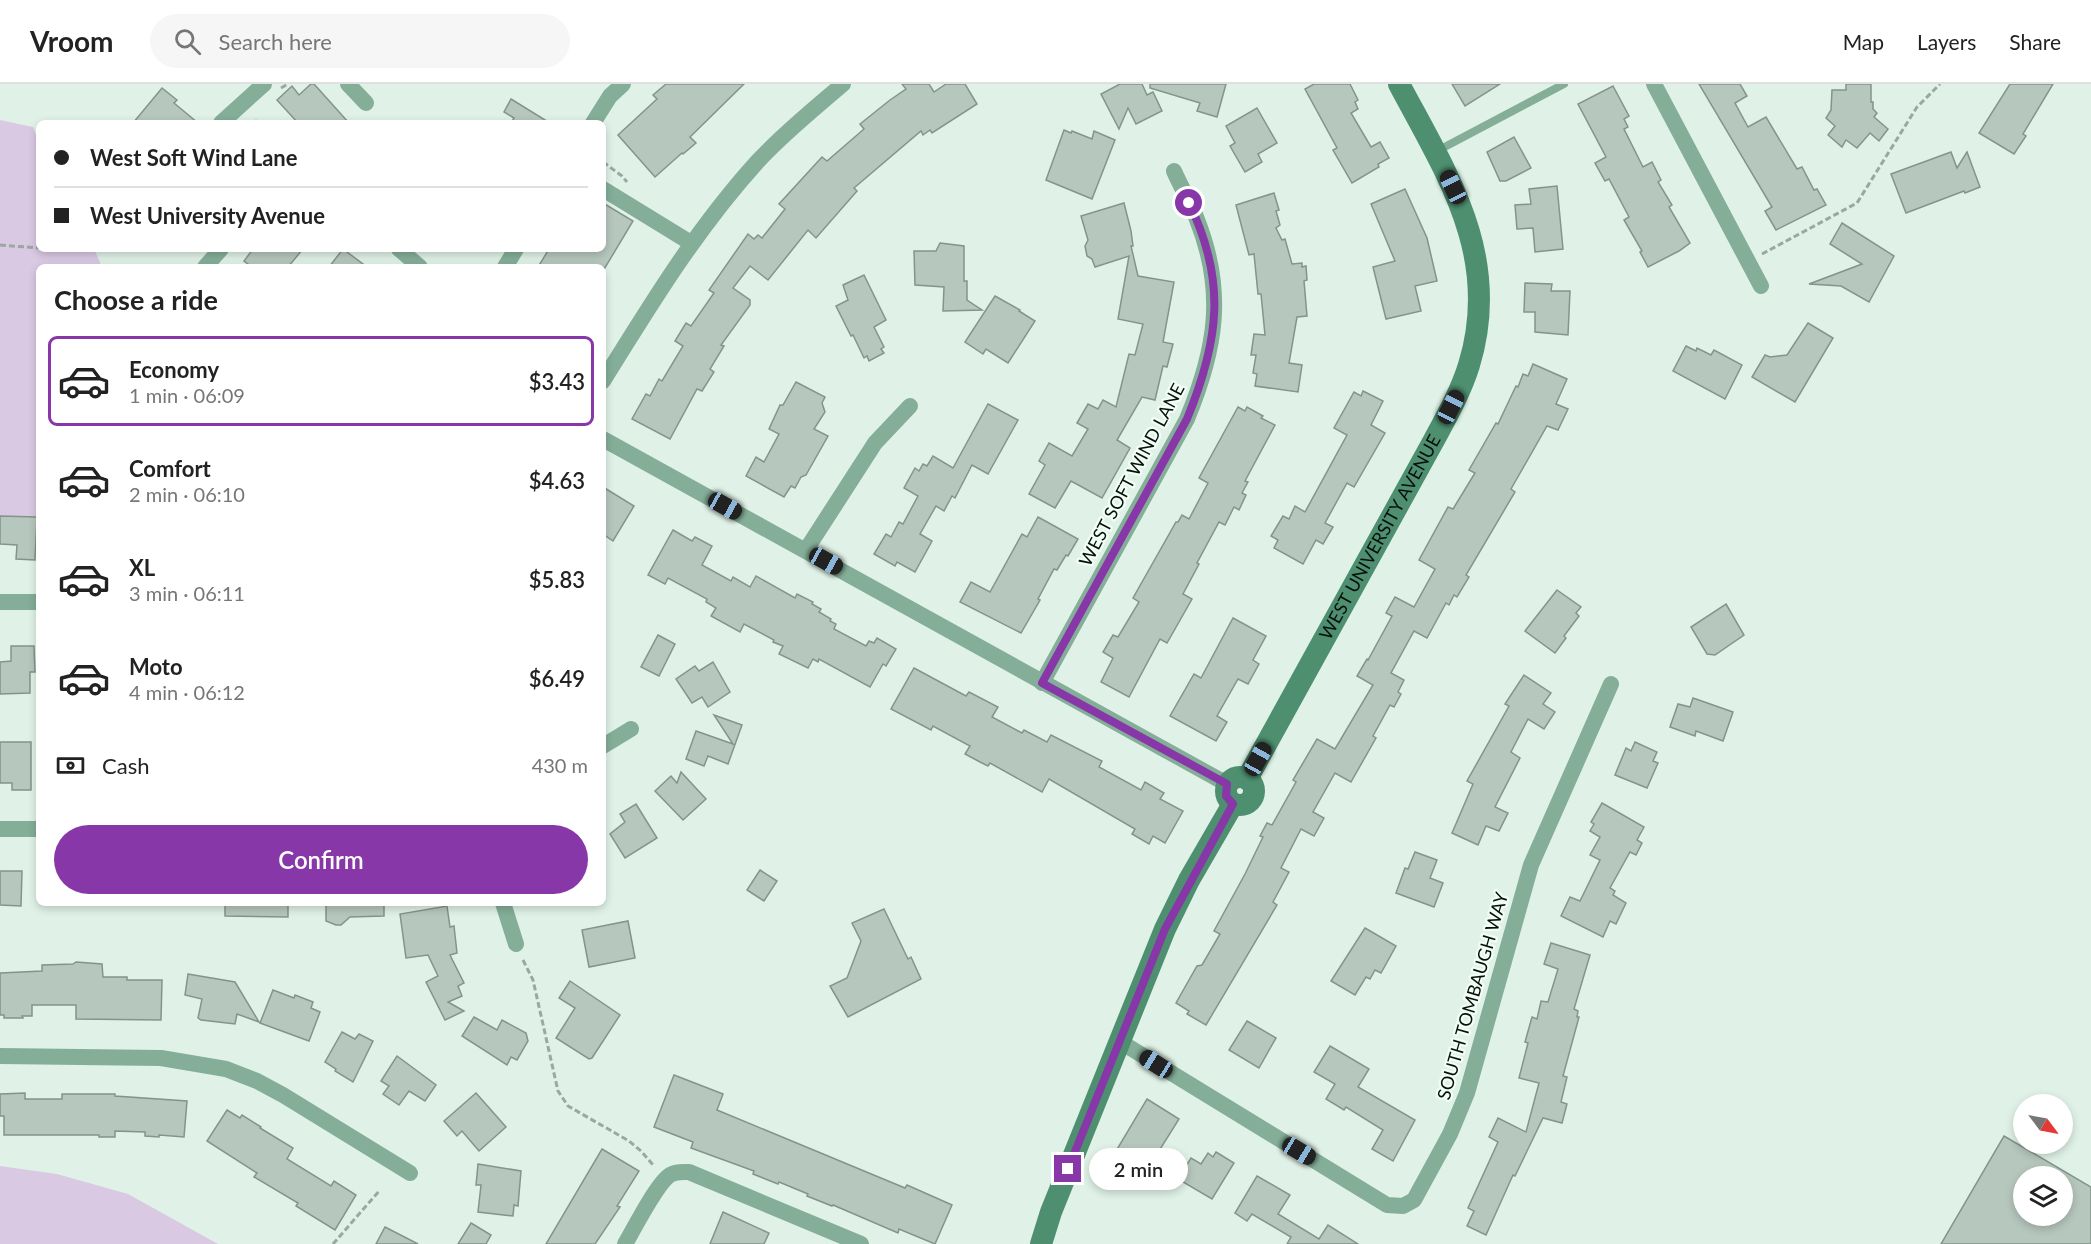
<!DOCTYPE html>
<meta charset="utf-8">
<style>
:root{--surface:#fff;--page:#f6f6f6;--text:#222;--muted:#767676;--line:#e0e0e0;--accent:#8737a8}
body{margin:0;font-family:Lato,sans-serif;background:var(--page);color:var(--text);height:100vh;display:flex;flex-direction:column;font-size:22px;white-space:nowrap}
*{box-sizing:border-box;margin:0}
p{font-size:20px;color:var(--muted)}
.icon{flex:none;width:33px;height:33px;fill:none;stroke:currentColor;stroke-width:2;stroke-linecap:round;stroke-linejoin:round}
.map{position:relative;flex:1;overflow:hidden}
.side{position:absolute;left:36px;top:180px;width:570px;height:642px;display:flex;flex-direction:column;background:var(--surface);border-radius:9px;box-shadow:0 3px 9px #0003}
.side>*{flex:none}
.hud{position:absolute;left:36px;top:36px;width:570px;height:132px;border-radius:9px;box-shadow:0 3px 9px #0003;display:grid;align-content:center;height:132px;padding:0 18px;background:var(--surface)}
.needle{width:39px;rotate:122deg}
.controls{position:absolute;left:2013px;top:1010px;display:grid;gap:12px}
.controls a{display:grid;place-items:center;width:60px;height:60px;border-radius:50%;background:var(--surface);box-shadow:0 3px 9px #0003;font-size:30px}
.end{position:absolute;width:27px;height:27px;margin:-14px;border:8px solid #8737a8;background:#fff;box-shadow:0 0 0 3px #fff}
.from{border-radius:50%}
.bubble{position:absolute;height:42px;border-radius:21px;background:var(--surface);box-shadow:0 3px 9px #0003;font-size:20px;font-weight:600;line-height:42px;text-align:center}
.car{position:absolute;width:18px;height:36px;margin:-18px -9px;border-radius:8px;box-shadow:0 0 4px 2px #0007;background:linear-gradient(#222 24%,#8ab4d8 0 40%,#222 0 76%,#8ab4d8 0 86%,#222 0)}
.hud b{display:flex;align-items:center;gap:21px;height:57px;font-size:22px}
.hud b+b{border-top:2px solid var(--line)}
.hud i{width:15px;height:15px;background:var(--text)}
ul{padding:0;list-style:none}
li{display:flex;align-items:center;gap:18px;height:90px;margin:0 12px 9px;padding:0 6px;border:3px solid transparent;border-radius:9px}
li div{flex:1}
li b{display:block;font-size:22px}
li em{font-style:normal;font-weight:600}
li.selected{border-color:var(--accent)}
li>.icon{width:54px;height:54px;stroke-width:1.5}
h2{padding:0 18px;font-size:27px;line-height:72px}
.pay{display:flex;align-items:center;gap:15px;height:66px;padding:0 18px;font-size:22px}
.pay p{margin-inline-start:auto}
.primary-button{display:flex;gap:12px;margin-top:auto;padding:12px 18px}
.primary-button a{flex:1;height:69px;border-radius:36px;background:var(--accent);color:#fff;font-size:24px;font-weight:600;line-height:69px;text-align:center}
header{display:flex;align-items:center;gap:36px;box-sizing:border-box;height:84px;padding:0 30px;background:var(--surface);border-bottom:2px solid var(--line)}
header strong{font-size:28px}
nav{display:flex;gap:33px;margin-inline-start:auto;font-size:21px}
.search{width:420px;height:54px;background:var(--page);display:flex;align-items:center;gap:15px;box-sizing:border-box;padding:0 21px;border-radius:33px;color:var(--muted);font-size:22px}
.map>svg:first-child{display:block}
.green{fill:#dac9e3}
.building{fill:#b6c7be;stroke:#84948b;stroke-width:1.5;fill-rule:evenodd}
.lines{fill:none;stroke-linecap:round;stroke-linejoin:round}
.path{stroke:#9aa8a0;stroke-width:3;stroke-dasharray:6 3;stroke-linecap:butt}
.lane{stroke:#84ae98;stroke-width:8}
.street{stroke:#84ae98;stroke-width:16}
.secondary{stroke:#4d8f6f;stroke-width:22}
.route{stroke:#8737a8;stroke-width:8}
.labels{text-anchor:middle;stroke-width:4.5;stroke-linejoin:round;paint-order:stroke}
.street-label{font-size:18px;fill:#090f0c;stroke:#f0fef6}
</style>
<header>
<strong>Vroom</strong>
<div class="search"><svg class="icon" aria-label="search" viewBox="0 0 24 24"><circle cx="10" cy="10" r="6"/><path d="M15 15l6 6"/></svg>Search here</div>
<nav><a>Map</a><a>Layers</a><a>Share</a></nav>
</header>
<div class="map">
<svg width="2091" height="1160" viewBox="0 0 2091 1160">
<rect width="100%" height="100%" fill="#e0f2e8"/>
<g class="green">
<polygon points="0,36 33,43 39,59 39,165 94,165 102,183 39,183 39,437 0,446"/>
<polygon points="0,1082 57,1090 128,1110 218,1160 0,1160"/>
</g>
<g class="building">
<polygon points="311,0 314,0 349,39 298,39 277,16 292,2 299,11"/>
<polygon points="666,0 744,0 690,53 696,59 683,70 682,69 655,93 618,51 657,15 653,11"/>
<polygon points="902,0 929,0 934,8 946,0 965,0 977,20 932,49 930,46 923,51 921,47 854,104 857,107 816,154 808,146 768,196 750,182 733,204 750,216 750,221 721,261 724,262 710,285 714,288 702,307 697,305 670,355 632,335 646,310 650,312 659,295 662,297 683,262 675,257 686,239 691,242 714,209 709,206 748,150 754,155 758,151 762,154 785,125 779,120 822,73 827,77 864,45 860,40 890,16 906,5"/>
<polygon points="1120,0 1142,0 1147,11 1153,8 1162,27 1136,40 1128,24 1119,45 1101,10"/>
<polygon points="1150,0 1226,0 1217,33 1197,27 1200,19 1150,4"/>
<polygon points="1314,0 1350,0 1358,16 1355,18 1358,25 1351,29 1371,63 1380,58 1389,74 1378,80 1379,83 1352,99 1333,66 1337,64 1305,5"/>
<polygon points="1452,0 1500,0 1465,22"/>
<polygon points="1699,0 1740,0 1747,12 1735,19 1748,43 1766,33 1797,85 1802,83 1814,106 1817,105 1826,121 1776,146 1765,127 1772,123"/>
<polygon points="1846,0 1871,0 1871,18 1873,18 1873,25 1877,29 1874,33 1888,45 1879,57 1870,49 1857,64 1846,56 1842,63 1828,51 1835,42 1826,34 1831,26 1832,6 1846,6"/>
<polygon points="2010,0 2053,0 2023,50 2026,52 2014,70 1979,49"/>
<polygon points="1613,2 1629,32 1624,35 1628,43 1624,45 1643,83 1652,78 1661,96 1658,98 1672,121 1669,123 1690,159 1679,167 1648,183 1640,168 1642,167 1624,136 1629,133 1609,95 1605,97 1595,79 1606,73 1578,20"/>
<polygon points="162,4 177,16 174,19 198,39 133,39"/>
<polygon points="511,15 550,39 511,39 514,34 504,28"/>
<polygon points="1257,24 1277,59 1258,70 1262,78 1245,88 1230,62 1235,59 1226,42"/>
<polygon points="1064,46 1071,49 1072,47 1092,55 1094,47 1115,56 1092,115 1046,96"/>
<polygon points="1514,53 1531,84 1506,97 1500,97 1487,68"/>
<polygon points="1951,68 1957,84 1967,68 1980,103 1965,109 1964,107 1906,129 1891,90"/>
<polygon points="1557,102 1563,165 1535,168 1533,144 1517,145 1515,121 1531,120 1529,105"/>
<polygon points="1405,105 1427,154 1437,197 1415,202 1421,227 1386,235 1373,183 1395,177 1371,120"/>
<polygon points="1274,109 1279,126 1276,127 1280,141 1276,144 1282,156 1285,155 1292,180 1302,179 1302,183 1306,182 1307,196 1304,197 1307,232 1297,233 1289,279 1302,281 1298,308 1255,302 1257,290 1253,289 1256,271 1251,271 1254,250 1265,251 1261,210 1258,210 1254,170 1249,171 1236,121"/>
<polygon points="603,119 633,137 603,187 603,183 538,183 549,165 603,165"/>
<polygon points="1124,119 1131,147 1133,162 1131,162 1138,192 1174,198 1163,258 1173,260 1167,283 1163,282 1155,316 1142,313 1117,356 1130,364 1102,414 1071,397 1055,424 1029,410 1045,381 1039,377 1049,359 1072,372 1088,345 1077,339 1088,320 1098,325 1103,316 1116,323 1129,270 1135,271 1143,240 1118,235 1129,172 1095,183 1092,175 1087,172 1085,162 1088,156 1081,132"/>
<polygon points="1842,139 1894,172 1869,218 1841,202 1809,200 1862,180 1830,160"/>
<polygon points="940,159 964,162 964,197 967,197 967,216 982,226 943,227 944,203 915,201 914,167 936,167"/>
<polygon points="253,165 303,165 288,183 252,183 244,177"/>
<polygon points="343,165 367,183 329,183"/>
<polygon points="864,191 886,236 874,243 884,263 881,265 884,269 869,277 867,272 864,274 853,251 851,252 836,222 848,216 843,201"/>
<polygon points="1525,199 1552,200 1551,207 1570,207 1568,251 1535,248 1535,228 1524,228"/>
<polygon points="995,212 1020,226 1019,227 1035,237 1008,279 986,265 983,270 965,258"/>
<polygon points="1808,239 1833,254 1795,318 1752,293 1765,271 1770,273 1787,271"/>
<polygon points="1686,262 1696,267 1697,264 1711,271 1714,266 1742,281 1725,315 1673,287"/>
<polygon points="1533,280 1567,295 1556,320 1568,325 1558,346 1547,342 1511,405 1515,408 1466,491 1469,493 1457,513 1454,511 1449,521 1446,519 1427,554 1414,547 1391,589 1404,596 1398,608 1401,610 1394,623 1390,621 1373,652 1376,654 1351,698 1335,689 1313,728 1324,734 1314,752 1301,745 1281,784 1289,788 1273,818 1277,821 1206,941 1187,930 1189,927 1176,919 1197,882 1202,881 1220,850 1214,847 1245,790 1263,753 1260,752 1267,739 1272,741 1296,698 1293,696 1317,655 1335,665 1373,601 1357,592 1367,575 1368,576 1392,532 1386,529 1395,513 1414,523 1435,485 1419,476 1448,423 1453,425 1475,389 1469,386 1496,339 1498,340 1516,302 1518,303 1523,290 1528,292"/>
<polygon points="796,298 825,313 822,319 825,328 814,345 828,352 806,391 801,393 795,404 791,402 784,413 746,392 756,373 764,378 779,350 769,345 780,321 783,321"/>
<polygon points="1363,307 1383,317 1371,341 1385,349 1354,403 1347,399 1325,439 1333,443 1323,460 1316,456 1303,480 1274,464 1278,456 1271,452 1283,432 1289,435 1295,422 1305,428 1347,351 1334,344 1354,308 1361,312"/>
<polygon points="988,320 1018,336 988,390 972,381 955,414 952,412 944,427 936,422 920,450 932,457 915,488 897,478 895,482 874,470 886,450 891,453 899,438 903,440 918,412 904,404 915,384 919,387 923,380 927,382 933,372 953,384"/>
<polygon points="1238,323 1245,327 1247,323 1263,332 1261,334 1275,341 1245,397 1248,398 1242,409 1246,411 1239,426 1234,423 1225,441 1219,438 1197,479 1199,480 1183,510 1192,515 1167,559 1160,555 1129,613 1101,598 1113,574 1103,568 1113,551 1118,553 1139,518 1133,514 1176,438 1178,438 1182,431 1189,435 1208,399 1199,394"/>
<polygon points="603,403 634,422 613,457 603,450"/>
<polygon points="0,432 37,433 35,476 16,475 17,461 0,460"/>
<polygon points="1038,433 1078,455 1068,472 1066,471 1057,486 1054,485 1038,515 1040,516 1021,549 960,518 971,498 990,508 1022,450 1027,453"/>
<polygon points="673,446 692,457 695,453 712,462 702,481 731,497 733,493 750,503 756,492 795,514 797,510 813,518 812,520 821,525 819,528 831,535 830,537 836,540 834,545 866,562 869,557 874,559 877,554 896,565 886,582 883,580 870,603 819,575 818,578 813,575 808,584 779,570 783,562 773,558 774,556 744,540 740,548 711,532 716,524 706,518 707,515 668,494 665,500 648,491"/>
<polygon points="1557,506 1581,523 1576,529 1579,532 1564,552 1566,554 1555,569 1525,547"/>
<polygon points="1726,520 1744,551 1715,571 1707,570 1691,543"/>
<polygon points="1233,534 1266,552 1253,576 1259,580 1248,600 1238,595 1217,632 1227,638 1216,657 1170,632 1194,590 1201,594"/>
<polygon points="658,551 675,560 659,592 641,583"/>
<polygon points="11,562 34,562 35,588 30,588 30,609 0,610 0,578 11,577"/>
<polygon points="713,578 730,608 708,623 702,613 692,619 676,595 695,582 699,587"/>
<polygon points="914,584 966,612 969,608 998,623 992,633 1022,649 1024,646 1047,658 1051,651 1102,677 1099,683 1141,706 1145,698 1164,709 1160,715 1183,727 1165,759 1153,752 1149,760 1132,750 1135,745 1049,695 1042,708 990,679 988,682 980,678 965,670 970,662 933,642 931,646 891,625"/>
<polygon points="1524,591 1551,609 1543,620 1555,628 1544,645 1528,635 1511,668 1520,674 1495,723 1508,729 1499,747 1486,742 1478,761 1452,749 1473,700 1467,697 1509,622 1505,620"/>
<polygon points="1693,614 1733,628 1723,657 1696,647 1695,652 1670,643 1678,620 1690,623"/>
<polygon points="714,631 742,641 728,680 708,672 704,682 686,675 696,647 733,660"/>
<polygon points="0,658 31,658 31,706 12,706 12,699 0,699"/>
<polygon points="1635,658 1657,668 1653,677 1658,679 1647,704 1615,691 1626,664 1631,667"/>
<polygon points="681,688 706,715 683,736 655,707 671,692 677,699"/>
<polygon points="1602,719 1644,743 1637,756 1642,759 1636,771 1630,768 1610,804 1615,807 1613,811 1626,819 1616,840 1610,837 1603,853 1561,832 1570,813 1580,817 1600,776 1590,771 1600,753 1590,747 1594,740 1591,738"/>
<polygon points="636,720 657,754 625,774 610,750 625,738 620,730"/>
<polygon points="1415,768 1437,776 1430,794 1443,799 1434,823 1396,809 1405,784 1408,785"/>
<polygon points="760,786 777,797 764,817 747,806"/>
<polygon points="0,787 22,787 21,822 0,821"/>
<polygon points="225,819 288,819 288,833 225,832"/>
<polygon points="326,819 384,819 384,832 350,833 341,841 336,841 326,837"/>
<polygon points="447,822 450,843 454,842 457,869 450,871 464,899 458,902 462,912 448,918 464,927 445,936 426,898 438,892 428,871 406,874 400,830"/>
<polygon points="884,825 908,875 911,873 921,895 848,933 830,902 847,894 861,857 852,839"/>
<polygon points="628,837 635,874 589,883 582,846"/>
<polygon points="1365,844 1396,862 1381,889 1375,886 1370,895 1366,893 1355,911 1331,897"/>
<polygon points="1551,859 1590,871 1574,925 1578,927 1577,933 1579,933 1563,992 1567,993 1561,1018 1567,1020 1562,1039 1543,1034 1515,1092 1513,1091 1486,1151 1467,1142 1474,1127 1468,1124 1498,1058 1489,1053 1498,1034 1526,1048 1539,999 1519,994 1528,959 1525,958 1532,933 1537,935 1541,917 1548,918 1558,885 1544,880"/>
<polygon points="76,878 102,880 103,893 127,893 127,896 162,896 161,936 76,935 76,921 32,921 32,932 22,932 23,934 4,934 4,931 0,931 0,889 42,887 42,881 73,880"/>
<polygon points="188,890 235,898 259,938 237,930 235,940 201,936 198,934 202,915 185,911"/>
<polygon points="570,897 620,931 592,974 589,975 556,954 575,924 559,914"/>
<polygon points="273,906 294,914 295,911 313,918 311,924 320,928 309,957 260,939"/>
<polygon points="474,933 497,946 502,936 526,949 528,957 517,976 511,973 507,981 462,952"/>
<polygon points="1247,937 1276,954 1259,984 1229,966"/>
<polygon points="342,948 355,955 359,950 373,957 353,998 335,987 336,985 325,978"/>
<polygon points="1330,962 1369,985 1358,1003 1415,1036 1393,1077 1372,1065 1383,1046 1346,1023 1344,1026 1326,1015 1335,1000 1314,988"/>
<polygon points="397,972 436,1001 425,1017 409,1007 399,1021 383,1010 389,1002 381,997"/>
<polygon points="674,991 723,1010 717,1026 905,1104 907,1101 952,1121 935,1160 899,1145 898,1149 833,1121 832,1122 807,1112 808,1110 779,1098 778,1100 753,1090 754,1087 691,1064 693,1058 654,1043"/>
<polygon points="25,1009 25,1015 62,1015 62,1010 115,1010 115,1012 187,1017 184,1053 159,1051 159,1053 145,1052 145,1048 115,1047 115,1053 99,1053 99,1051 4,1051 4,1032 0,1032 0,1010"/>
<polygon points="476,1009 506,1043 479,1067 462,1047 457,1052 444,1037"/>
<polygon points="1147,1015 1179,1035 1144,1091 1113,1072"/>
<polygon points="227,1026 240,1034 242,1031 261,1043 260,1044 293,1064 287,1075 331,1102 334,1097 356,1111 335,1146 296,1122 298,1119 254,1093 257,1089 207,1057"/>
<path d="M2004,1052L2091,1103V1160H1941ZM2024,1092H2062V1131H2024Z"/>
<polygon points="602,1065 639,1087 617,1122 620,1123 595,1160 546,1160"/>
<polygon points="1216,1068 1234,1079 1212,1115 1178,1095 1191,1074 1201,1080 1208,1069 1213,1073"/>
<polygon points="478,1080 521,1087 518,1122 514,1121 513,1132 478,1128 481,1101 476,1101"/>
<polygon points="1257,1092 1290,1111 1278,1130 1319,1155 1328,1141 1358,1160 1287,1160 1291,1153 1252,1130 1247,1137 1235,1129"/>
<polygon points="723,1128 769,1149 764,1160 710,1160"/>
<polygon points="471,1139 491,1151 486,1160 458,1160"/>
<polygon points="385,1143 418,1160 376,1160"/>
</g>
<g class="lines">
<g class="path">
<polyline points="281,4 288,0"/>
<polyline points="255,36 256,39"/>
<polyline points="603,78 622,92 627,98"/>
<polyline points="0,161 39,164"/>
<polyline points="52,165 76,165"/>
<polyline points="1762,170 1857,119 1917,23 1940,0"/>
<polyline points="523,876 533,896 558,1007 568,1022 629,1057 641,1067 654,1082"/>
<polyline points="333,1160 380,1106"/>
</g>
<polyline class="lane" points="1437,67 1564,0"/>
<g class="street">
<polyline points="348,0 366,19"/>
<polyline points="1654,0 1761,202"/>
<polyline points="221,39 264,0"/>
<polyline points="593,39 610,12 623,0"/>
<polyline points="603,105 691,159"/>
<polyline points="399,165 420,183"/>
<polyline points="205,183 221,165"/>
<polyline points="505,183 516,165"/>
<path d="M603,297C651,220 697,144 758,77C784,49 814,25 843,0"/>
<polyline points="603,355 1227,700"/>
<polyline points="806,466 875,359 910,322"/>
<polyline points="0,518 39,518"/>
<path d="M1042,599L1187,335C1216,265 1226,207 1196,133C1190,118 1181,103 1174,87"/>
<polyline points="603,662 631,645"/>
<polyline points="0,745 39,745"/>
<polyline points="503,819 516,860"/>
<polyline points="1119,957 1387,1121 1403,1122 1414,1116 1450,1050 1467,1009 1531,781 1611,600"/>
<polyline points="0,972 161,974 226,985 257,997 283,1011 410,1089"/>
<path d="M625,1160C634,1145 657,1099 670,1091C676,1087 683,1088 689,1088L861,1160"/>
</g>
<g class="secondary">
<circle cx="1240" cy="707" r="14"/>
<path id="s1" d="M1247,695L1434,356C1447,332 1461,307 1469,281C1502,173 1448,92 1399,0"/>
<polyline points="1041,1160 1051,1128 1165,845 1189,796 1233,720"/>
</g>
</g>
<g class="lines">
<path class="route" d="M1068,1085L1165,845L1233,720L1226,712L1227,700L1042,599L1187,335C1219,257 1227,197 1189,119"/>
</g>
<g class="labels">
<g class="street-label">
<text transform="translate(1132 391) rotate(-62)" y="6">WEST SOFT WIND LANE</text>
<text dy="6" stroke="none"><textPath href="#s1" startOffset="276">WEST UNIVERSITY AVENUE</textPath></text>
<text transform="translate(1473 912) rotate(-74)" y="6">SOUTH TOMBAUGH WAY</text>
</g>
</g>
</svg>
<div class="controls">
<a><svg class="needle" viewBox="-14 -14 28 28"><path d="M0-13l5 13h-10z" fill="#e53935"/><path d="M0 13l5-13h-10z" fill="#767676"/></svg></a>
<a><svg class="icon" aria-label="layers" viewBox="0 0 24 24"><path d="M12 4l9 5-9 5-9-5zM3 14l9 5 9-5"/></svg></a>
</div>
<i class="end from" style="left:1189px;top:119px"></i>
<i class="end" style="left:1068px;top:1085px"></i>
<div class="bubble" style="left:1089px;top:1064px;width:99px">2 min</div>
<i class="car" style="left:1453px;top:103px;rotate:334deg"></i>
<i class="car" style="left:1451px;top:323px;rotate:27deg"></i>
<i class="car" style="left:725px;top:422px;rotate:119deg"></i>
<i class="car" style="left:826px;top:477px;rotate:119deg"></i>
<i class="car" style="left:1258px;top:675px;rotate:29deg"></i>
<i class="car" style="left:1156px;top:980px;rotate:302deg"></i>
<i class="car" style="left:1299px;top:1067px;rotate:121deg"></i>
<div class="hud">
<b><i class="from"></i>West Soft Wind Lane</b>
<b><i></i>West University Avenue</b>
</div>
<section class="side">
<h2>Choose a ride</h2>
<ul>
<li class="selected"><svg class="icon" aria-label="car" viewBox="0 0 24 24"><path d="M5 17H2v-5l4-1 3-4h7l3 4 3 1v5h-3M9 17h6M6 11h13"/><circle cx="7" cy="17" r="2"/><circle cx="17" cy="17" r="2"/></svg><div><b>Economy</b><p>1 min · 06:09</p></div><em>$3.43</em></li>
<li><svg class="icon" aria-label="car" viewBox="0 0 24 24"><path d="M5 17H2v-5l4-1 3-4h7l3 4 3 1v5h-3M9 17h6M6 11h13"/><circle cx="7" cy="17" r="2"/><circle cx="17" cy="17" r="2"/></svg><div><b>Comfort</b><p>2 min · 06:10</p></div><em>$4.63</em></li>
<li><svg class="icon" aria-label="car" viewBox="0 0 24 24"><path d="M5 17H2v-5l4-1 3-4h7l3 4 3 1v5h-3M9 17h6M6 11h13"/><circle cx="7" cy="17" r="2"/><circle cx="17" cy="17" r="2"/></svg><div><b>XL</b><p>3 min · 06:11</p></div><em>$5.83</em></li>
<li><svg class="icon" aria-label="car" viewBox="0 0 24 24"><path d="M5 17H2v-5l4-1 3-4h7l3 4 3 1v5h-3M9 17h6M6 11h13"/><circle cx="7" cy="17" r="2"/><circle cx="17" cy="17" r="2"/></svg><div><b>Moto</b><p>4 min · 06:12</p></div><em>$6.49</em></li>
</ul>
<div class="pay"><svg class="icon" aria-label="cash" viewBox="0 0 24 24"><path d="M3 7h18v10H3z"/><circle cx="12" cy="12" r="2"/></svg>Cash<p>430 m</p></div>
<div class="primary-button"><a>Confirm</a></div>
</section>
</div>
